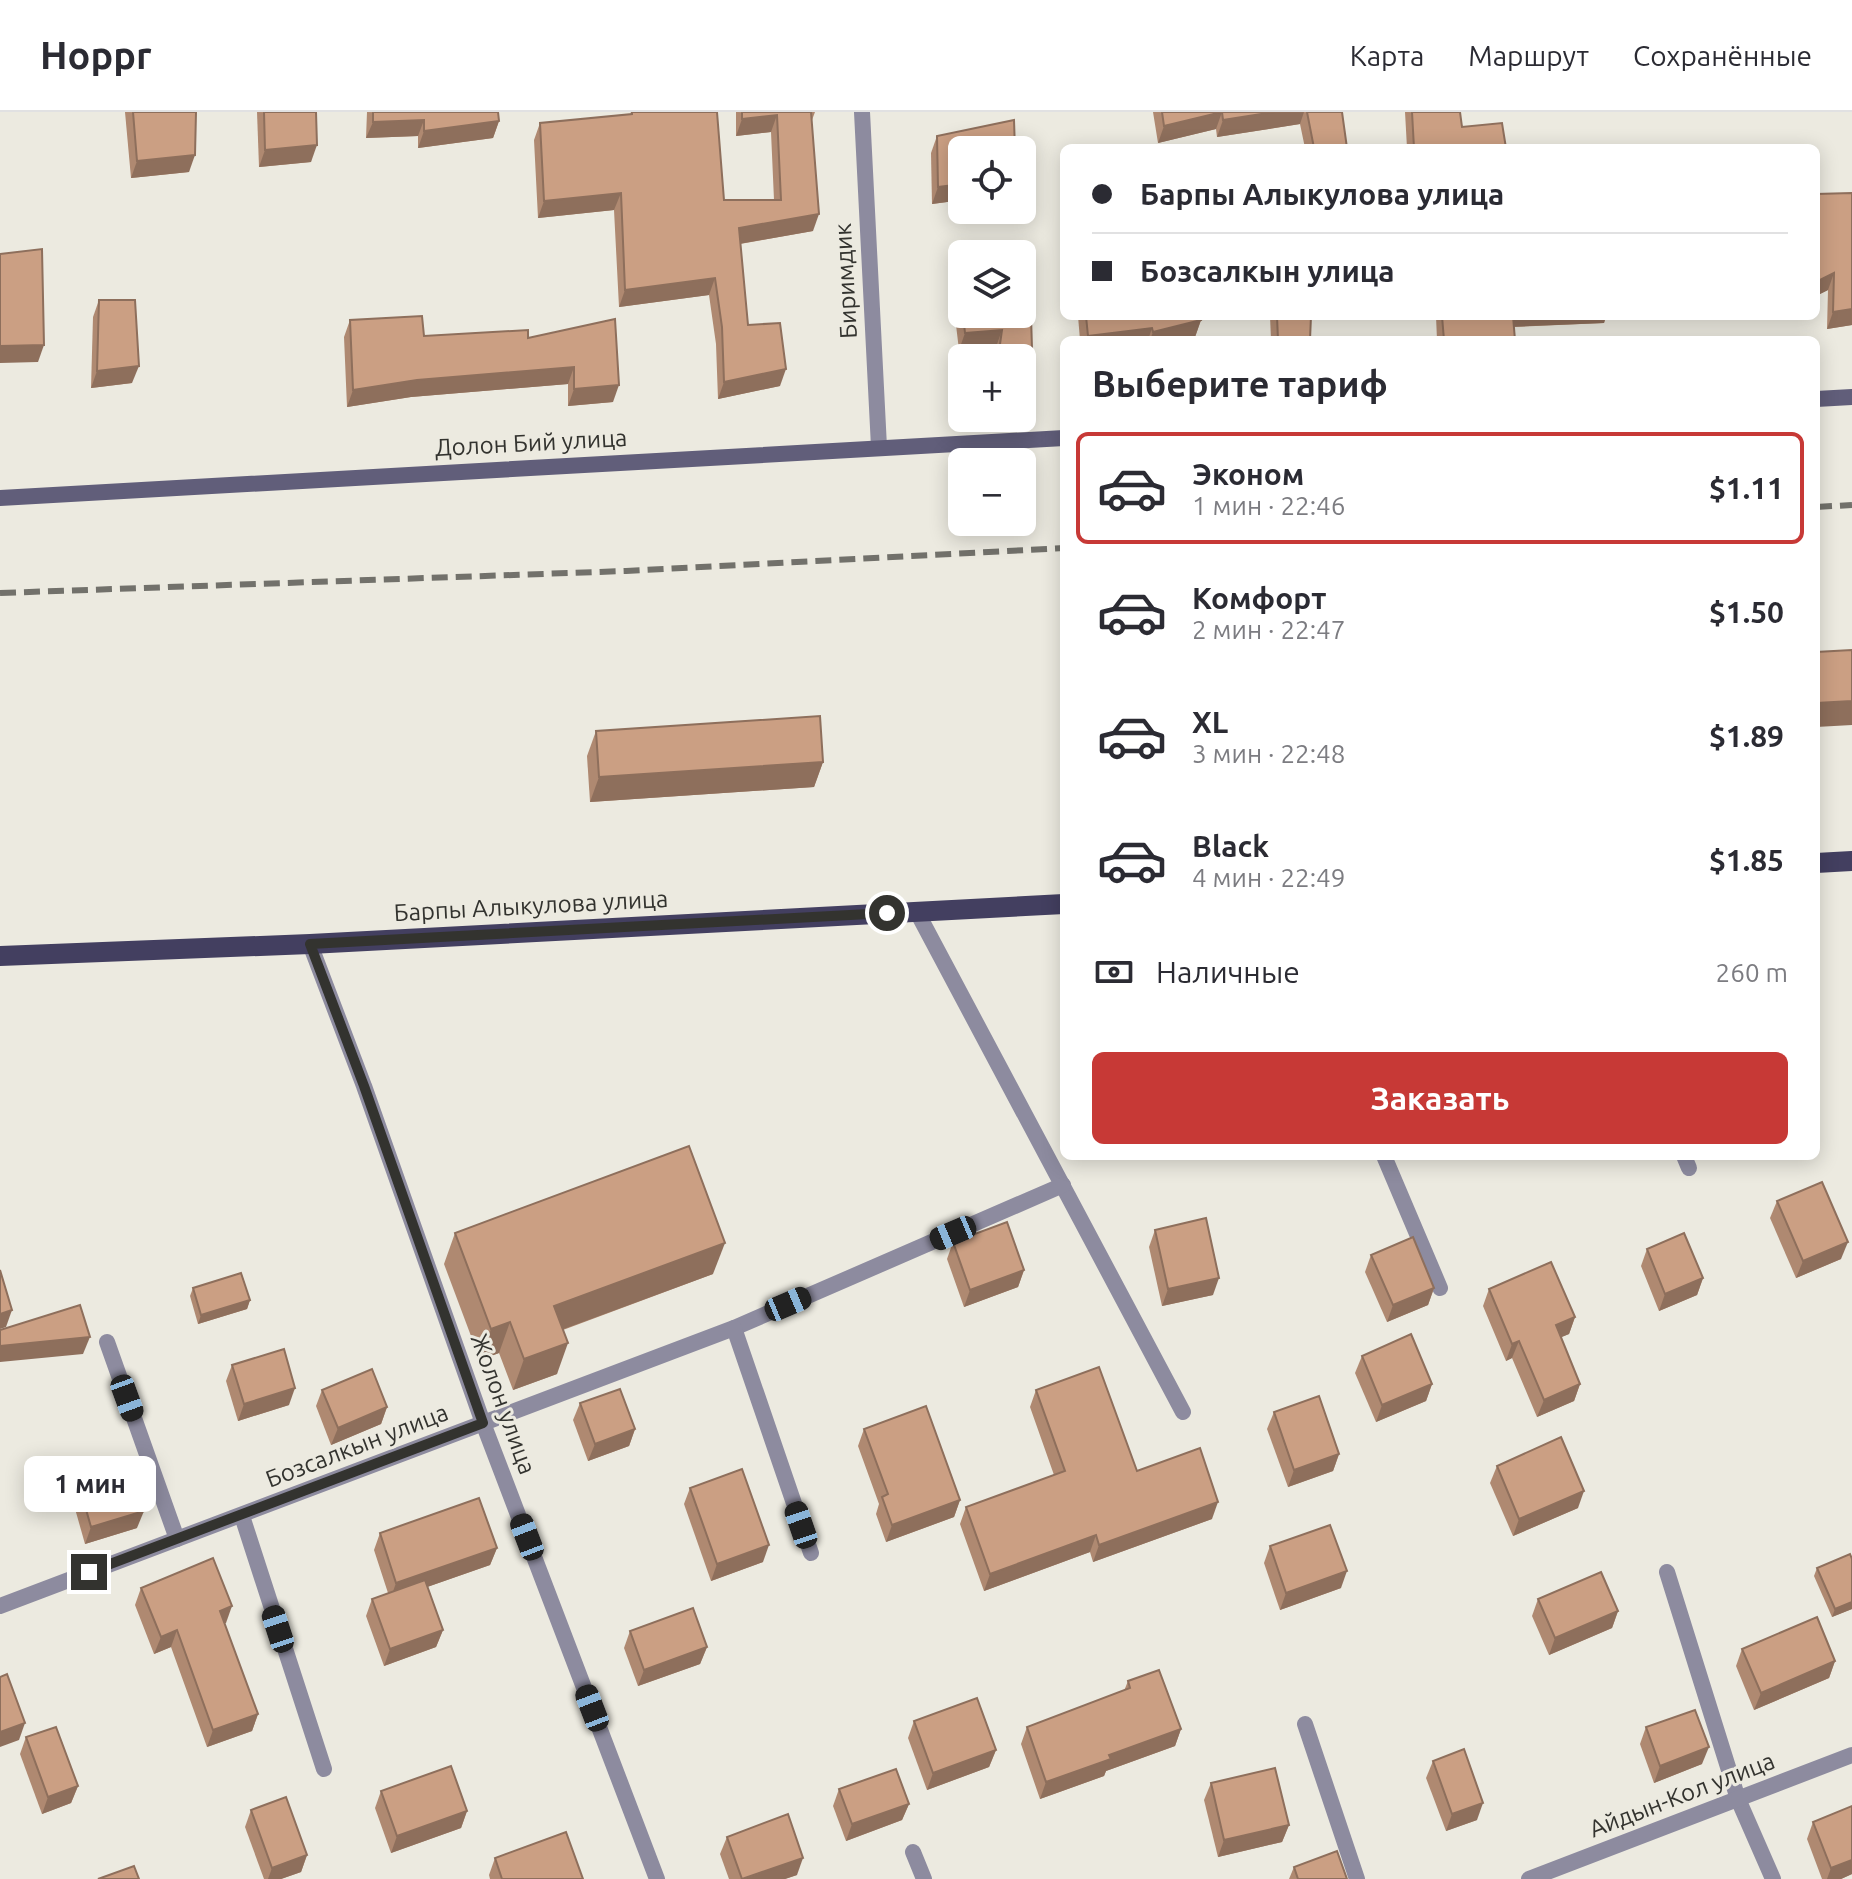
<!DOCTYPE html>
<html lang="ru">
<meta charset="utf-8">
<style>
:root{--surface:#fff;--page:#f2f2f3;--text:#2b2b33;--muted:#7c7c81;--line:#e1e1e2;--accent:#c73936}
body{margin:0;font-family:Ubuntu,sans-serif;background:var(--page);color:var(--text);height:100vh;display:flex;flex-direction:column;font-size:30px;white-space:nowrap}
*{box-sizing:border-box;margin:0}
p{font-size:26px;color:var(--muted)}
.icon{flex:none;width:44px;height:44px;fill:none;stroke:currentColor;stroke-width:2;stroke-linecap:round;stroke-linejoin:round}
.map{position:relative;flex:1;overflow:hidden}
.sheet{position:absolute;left:1060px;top:224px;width:760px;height:824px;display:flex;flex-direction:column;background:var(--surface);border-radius:12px;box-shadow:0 4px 20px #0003}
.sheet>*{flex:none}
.guide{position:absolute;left:1060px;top:32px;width:760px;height:176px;border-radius:12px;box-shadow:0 4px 20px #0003;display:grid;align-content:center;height:176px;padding:0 32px;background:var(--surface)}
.fabs{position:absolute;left:948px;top:24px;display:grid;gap:16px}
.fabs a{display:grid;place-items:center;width:88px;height:88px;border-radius:12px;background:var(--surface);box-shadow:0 4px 20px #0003;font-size:40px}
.end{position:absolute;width:36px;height:36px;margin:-18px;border:10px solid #33332f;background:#fff;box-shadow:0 0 0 4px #fff}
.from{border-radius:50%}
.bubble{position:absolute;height:56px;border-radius:12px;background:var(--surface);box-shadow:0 4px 20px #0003;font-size:26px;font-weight:600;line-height:56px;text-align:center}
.car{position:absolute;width:24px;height:48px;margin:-24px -12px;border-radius:10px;box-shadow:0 0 6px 2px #0007;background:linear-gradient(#222 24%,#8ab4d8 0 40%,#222 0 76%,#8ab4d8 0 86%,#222 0)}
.guide b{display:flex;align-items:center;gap:28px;height:76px;font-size:30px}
.guide b+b{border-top:2px solid var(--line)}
.guide i{width:20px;height:20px;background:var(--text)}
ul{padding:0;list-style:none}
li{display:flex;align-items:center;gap:24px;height:112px;margin:0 16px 12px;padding:0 16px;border:4px solid transparent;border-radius:12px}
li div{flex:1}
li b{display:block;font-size:30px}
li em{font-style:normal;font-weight:600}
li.current{border-color:var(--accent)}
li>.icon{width:72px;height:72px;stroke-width:1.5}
h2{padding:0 32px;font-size:36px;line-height:96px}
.pay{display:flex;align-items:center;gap:20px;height:88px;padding:0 32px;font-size:30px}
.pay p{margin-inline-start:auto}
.button{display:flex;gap:16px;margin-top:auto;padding:16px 32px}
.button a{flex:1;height:92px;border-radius:12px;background:var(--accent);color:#fff;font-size:32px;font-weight:600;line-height:92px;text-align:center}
header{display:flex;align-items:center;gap:48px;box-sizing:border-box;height:112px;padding:0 40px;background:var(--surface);border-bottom:2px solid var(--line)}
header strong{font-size:38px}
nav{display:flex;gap:44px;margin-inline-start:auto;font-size:28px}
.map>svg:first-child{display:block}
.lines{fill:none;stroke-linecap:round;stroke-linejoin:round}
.street{stroke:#8d8b9f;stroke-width:16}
.secondary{stroke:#615e7a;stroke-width:16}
.primary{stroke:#433f60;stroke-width:20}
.rail{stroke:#72716b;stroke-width:6;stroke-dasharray:16 8;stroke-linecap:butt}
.wall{fill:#af8971}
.shaded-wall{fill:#8e6f5c}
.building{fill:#cb9f83;stroke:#8e6f5c;stroke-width:2}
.route{stroke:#33332f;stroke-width:10}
.labels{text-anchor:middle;stroke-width:6;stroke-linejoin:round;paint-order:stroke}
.street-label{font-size:24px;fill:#33332f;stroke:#eceae0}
</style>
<header>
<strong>Hoppr</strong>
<nav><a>Карта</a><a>Маршрут</a><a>Сохранённые</a></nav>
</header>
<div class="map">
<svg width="1852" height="1767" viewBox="0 0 1852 1767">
<rect width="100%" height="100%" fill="#eceae0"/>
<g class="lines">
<g class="street">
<polyline points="862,0 879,335"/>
<polyline points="917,800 1183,1300"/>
<polyline points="310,832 364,974 483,1311 657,1767"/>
<polyline points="1384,1044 1440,1176"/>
<polyline points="1684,1044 1689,1056"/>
<polyline points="734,1216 1063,1073"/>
<polyline points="107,1230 177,1427"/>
<polyline points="242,1404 324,1657"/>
<polyline points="1667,1460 1738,1687 1773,1767"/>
<polyline points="0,1494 734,1216 811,1441"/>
<polyline points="1305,1612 1357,1767"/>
<polyline points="913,1740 924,1767"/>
<polyline points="1529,1767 1852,1643"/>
</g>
<g class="secondary">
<polyline points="1816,287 1852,285"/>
<polyline points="0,386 1064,326"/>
</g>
<g class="primary">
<polyline points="1816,751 1852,749"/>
<polyline points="0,844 310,832 1064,792"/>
</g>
<g class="rail">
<polyline points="1816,395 1852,393"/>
<polyline points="0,481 626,459 1064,436"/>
</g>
</g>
<g class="wall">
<polygon points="125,0 196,0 189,60 131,66"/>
<polygon points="257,0 316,0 311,50 259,55"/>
<polygon points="367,0 498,0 499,9 493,26 418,36 418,24 366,26"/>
<polygon points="631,0 717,0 724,88 774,88 771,20 736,24 736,0 815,0 812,8 813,119 740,132 748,213 780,274 718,287 716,232 709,183 619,195 614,98 538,106 534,28 540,11 630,2"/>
<polygon points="1153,0 1342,0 1347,36 1305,36 1300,12 1217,25 1216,17 1158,31"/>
<polygon points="1405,0 1460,0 1462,15 1506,36 1407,36"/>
<polygon points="937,24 962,38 962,88 932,92 931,41"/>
<polygon points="1852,81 1852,213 1827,217 1828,178 1816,184 1816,82"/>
<polygon points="957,146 962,146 962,202 1022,202 1027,285 1022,246 994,246 996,235 959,238 950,163"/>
<polygon points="99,188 132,271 91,276 93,205"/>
<polygon points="1078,204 1200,204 1201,208 1195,225 1183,228 1080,228"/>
<polygon points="1270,204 1311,204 1310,228 1271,228"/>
<polygon points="1436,204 1606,204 1604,211 1514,215 1515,228 1437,228"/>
<polygon points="615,207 613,290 568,294 568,272 411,285 347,295 344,225 350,208 424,224 528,226"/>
<polygon points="596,619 823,650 814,675 590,690 587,644"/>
<polygon points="1777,1089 1841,1147 1796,1166 1770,1106"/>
<polygon points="1155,1118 1213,1183 1162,1194 1149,1135"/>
<polygon points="455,1121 713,1162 563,1218 557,1262 513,1278 499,1241 480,1248 444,1152"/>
<polygon points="953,1130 1024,1158 1018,1175 964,1195 947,1147"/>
<polygon points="1647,1137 1703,1166 1697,1183 1659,1199 1641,1154"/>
<polygon points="1371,1143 1434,1176 1428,1193 1387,1210 1365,1160"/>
<polygon points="193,1176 250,1188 247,1197 198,1212 190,1184"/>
<polygon points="1489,1177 1575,1205 1569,1222 1561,1225 1580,1272 1574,1289 1537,1305 1512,1246 1506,1249 1483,1194"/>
<polygon points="1362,1244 1432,1272 1426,1289 1376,1310 1355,1261"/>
<polygon points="232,1253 289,1293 238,1309 226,1269"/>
<polygon points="322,1278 387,1295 381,1312 331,1333 316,1294"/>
<polygon points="1036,1278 1137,1359 1212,1407 1093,1450 1090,1440 984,1479 960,1412 966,1395 1054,1363 1030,1295"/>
<polygon points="580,1291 635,1317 629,1334 588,1349 573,1308"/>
<polygon points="1274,1300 1339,1342 1333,1359 1288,1375 1267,1317"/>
<polygon points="864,1317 960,1388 954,1405 886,1430 876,1402 879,1392 858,1334"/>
<polygon points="1497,1354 1578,1396 1513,1424 1490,1371"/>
<polygon points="76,1362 137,1416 85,1432 70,1379"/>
<polygon points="690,1376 763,1450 711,1469 684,1392"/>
<polygon points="380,1421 497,1436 490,1453 427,1475 443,1518 436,1535 384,1554 366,1504 372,1487 388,1481 374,1438"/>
<polygon points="1270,1434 1341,1476 1280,1498 1264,1451"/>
<polygon points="1852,1447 1852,1497 1832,1505 1814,1464 1817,1456"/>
<polygon points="141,1476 226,1511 224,1511 258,1602 252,1619 207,1635 171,1535 154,1542 135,1493"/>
<polygon points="1538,1487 1618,1499 1612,1516 1549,1543 1532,1504"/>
<polygon points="630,1519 707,1535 700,1552 638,1574 624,1536"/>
<polygon points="1742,1537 1835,1549 1829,1566 1754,1598 1736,1554"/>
<polygon points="1128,1569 1181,1617 1175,1634 1106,1659 1104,1664 1040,1687 1021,1632 1027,1615 1124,1579"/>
<polygon points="914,1609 996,1638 989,1655 927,1678 908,1626"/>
<polygon points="1646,1615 1702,1652 1654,1671 1640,1632"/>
<polygon points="26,1625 78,1674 71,1691 42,1702 20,1642"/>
<polygon points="1433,1649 1477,1708 1446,1719 1426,1666"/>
<polygon points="1211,1671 1289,1713 1282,1730 1218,1745 1204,1688"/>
<polygon points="839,1677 909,1692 902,1708 846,1729 833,1694"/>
<polygon points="381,1679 467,1699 461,1716 391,1741 375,1696"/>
<polygon points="251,1698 307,1743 301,1760 281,1767 264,1767 245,1715"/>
<polygon points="1813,1710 1852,1762 1841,1767 1822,1767 1807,1727"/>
<polygon points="727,1725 797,1763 785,1767 729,1767 720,1742"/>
<polygon points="495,1746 583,1767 490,1767 489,1763"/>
<polygon points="1294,1755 1347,1767 1289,1767"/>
</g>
<g class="shaded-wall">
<polygon points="1222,0 1216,17 1158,31 1164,14"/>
<polygon points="1274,0 1304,0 1300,12 1217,25 1223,8"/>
<polygon points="777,3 771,20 736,24 742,7"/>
<polygon points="424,8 418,24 366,26 373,10"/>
<polygon points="499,9 493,26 418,36 424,19"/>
<polygon points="317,33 311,50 259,55 265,38"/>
<polygon points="195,43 189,60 131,66 137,49"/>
<polygon points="962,72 962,88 932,92 938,75"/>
<polygon points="621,81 614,98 538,106 544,89"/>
<polygon points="819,102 813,119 733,133 739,116"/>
<polygon points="1834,161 1828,178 1816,184 1816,170"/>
<polygon points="715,166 709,183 619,195 625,178"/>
<polygon points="1852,197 1852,213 1827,217 1833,200"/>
<polygon points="1511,204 1606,204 1604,211 1507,215"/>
<polygon points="1201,208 1195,225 1183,228 1150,228 1153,220"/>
<polygon points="1152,216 1148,228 1086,228 1088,224"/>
<polygon points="1002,218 996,235 959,238 965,221"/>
<polygon points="44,233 38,250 0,251 0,234"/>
<polygon points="139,254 132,271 91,276 97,259"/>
<polygon points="574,255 568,272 411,285 347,295 353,278 417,268"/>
<polygon points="786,257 780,274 718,287 724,270"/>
<polygon points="1033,268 1027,285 1022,286 1022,269"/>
<polygon points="619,273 613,290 568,294 574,277"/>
<polygon points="1852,589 1852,613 1816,615 1816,591"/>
<polygon points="823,650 814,675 590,690 599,665"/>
<polygon points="1848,1130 1841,1147 1796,1166 1803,1149"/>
<polygon points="725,1131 713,1162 542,1225 554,1194"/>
<polygon points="1024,1158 1018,1175 964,1195 970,1178"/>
<polygon points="1219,1166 1213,1183 1162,1194 1168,1177"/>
<polygon points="1703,1166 1697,1183 1659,1199 1665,1182"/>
<polygon points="1434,1176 1428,1193 1387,1210 1393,1193"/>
<polygon points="250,1188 247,1197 198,1212 201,1203"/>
<polygon points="12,1198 6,1215 0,1217 0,1202"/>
<polygon points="1575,1205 1569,1222 1550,1230 1556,1213"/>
<polygon points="510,1210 499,1241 480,1248 491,1217"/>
<polygon points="90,1225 83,1242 0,1250 0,1234"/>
<polygon points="1519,1229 1512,1246 1506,1249 1512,1232"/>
<polygon points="568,1231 557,1262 513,1278 524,1247"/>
<polygon points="1432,1272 1426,1289 1376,1310 1382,1293"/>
<polygon points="1580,1272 1574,1289 1537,1305 1544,1288"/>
<polygon points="295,1276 289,1293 238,1309 244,1292"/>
<polygon points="387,1295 381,1312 331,1333 338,1316"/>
<polygon points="635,1317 629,1334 588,1349 595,1332"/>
<polygon points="1339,1342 1333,1359 1288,1375 1294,1358"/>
<polygon points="1584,1379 1578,1396 1513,1424 1519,1407"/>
<polygon points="960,1388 954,1405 886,1430 892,1413"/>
<polygon points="1218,1390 1212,1407 1093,1450 1099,1433"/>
<polygon points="144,1399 137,1416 85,1432 91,1415"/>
<polygon points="1096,1423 1090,1440 984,1479 990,1462"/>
<polygon points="769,1433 763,1450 711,1469 717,1452"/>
<polygon points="497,1436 490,1453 390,1488 396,1471"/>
<polygon points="1347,1459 1341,1476 1280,1498 1286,1481"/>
<polygon points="1852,1490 1852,1497 1832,1505 1835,1497"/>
<polygon points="232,1494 226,1511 214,1516 220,1499"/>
<polygon points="1618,1499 1612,1516 1549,1543 1555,1526"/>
<polygon points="177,1518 171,1535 154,1542 161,1525"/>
<polygon points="443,1518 436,1535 384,1554 390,1537"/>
<polygon points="707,1535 700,1552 638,1574 644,1558"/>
<polygon points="1835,1549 1829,1566 1754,1598 1761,1581"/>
<polygon points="258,1602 252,1619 207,1635 213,1618"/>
<polygon points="25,1611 19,1628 0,1635 0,1620"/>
<polygon points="1181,1617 1175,1634 1106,1659 1104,1664 1040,1687 1046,1670 1109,1643"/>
<polygon points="1709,1635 1702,1652 1654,1671 1660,1654"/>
<polygon points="996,1638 989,1655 927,1678 933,1661"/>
<polygon points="78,1674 71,1691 42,1702 48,1685"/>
<polygon points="1483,1691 1477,1708 1446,1719 1452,1702"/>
<polygon points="909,1692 902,1708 846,1729 852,1712"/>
<polygon points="467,1699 461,1716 391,1741 397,1724"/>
<polygon points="1289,1713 1282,1730 1218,1745 1224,1728"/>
<polygon points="307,1743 301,1760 281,1767 268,1767 272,1756"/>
<polygon points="803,1746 797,1763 785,1767 744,1767"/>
<polygon points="1852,1748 1852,1762 1841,1767 1827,1767 1831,1756"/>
</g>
<g class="building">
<polygon points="133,0 196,0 195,43 137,49"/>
<polygon points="264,0 316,0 317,33 265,38"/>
<polygon points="373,0 498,0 499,9 424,19 424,8 373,10"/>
<polygon points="632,0 717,0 724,88 781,88 777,3 742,7 742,0 811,0 819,102 739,116 748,213 780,211 786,257 724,270 722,215 715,166 625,178 621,81 544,89 540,11 632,2"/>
<polygon points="1162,0 1274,0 1223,8 1222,0 1164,14"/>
<polygon points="1307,0 1342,0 1347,36 1314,36"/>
<polygon points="1412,0 1460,0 1462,15 1502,11 1506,36 1414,36"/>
<polygon points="1014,8 1015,38 962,38 962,72 938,75 937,24"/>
<polygon points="1852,81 1852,197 1833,200 1834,161 1816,170 1816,82"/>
<polygon points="42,137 44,233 0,234 0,142"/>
<polygon points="1029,140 1033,268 1022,269 1022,246 998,246 1002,218 965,221 963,202 1022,202 1022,142 1004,142"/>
<polygon points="957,146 962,146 962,194"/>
<polygon points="99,188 135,188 139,254 97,259"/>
<polygon points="422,204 424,224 528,218 528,226 615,207 619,273 574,277 574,255 417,268 353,278 350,208"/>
<polygon points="1086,204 1200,204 1201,208 1153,220 1152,216 1088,224"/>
<polygon points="1277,204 1311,204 1310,228 1278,228"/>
<polygon points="1442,204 1513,204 1515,228 1444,228"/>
<polygon points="1852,538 1852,589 1816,591 1816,540"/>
<polygon points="820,604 823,650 599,665 596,619"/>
<polygon points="689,1034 725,1131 554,1194 568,1231 524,1247 510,1210 491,1217 455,1121"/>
<polygon points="1822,1070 1848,1130 1803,1149 1777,1089"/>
<polygon points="1206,1106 1219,1166 1168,1177 1155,1118"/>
<polygon points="1007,1110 1024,1158 970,1178 953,1130"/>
<polygon points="1684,1121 1703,1166 1665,1182 1647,1137"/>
<polygon points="1413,1125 1434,1176 1393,1193 1371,1143"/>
<polygon points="1551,1150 1575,1205 1556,1213 1580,1272 1544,1288 1519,1229 1512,1232 1489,1177"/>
<polygon points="0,1158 12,1198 0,1202"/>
<polygon points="241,1161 250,1188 201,1203 193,1176"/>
<polygon points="80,1193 90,1225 0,1234 0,1218"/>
<polygon points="1411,1222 1432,1272 1382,1293 1362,1244"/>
<polygon points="284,1237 295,1276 244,1292 232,1253"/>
<polygon points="1099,1255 1137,1359 1200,1336 1218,1390 1099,1433 1096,1423 990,1462 966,1395 1065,1359 1036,1278"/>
<polygon points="372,1257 387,1295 338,1316 322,1278"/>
<polygon points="620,1277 635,1317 595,1332 580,1291"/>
<polygon points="1319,1284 1339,1342 1294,1358 1274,1300"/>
<polygon points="926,1294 960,1388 892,1413 882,1385 888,1382 864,1317"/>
<polygon points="1561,1325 1584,1379 1519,1407 1497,1354"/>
<polygon points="127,1347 144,1399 91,1415 76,1362"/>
<polygon points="742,1357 769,1433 717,1452 690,1376"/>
<polygon points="479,1386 497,1436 396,1471 380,1421"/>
<polygon points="1330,1413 1347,1459 1286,1481 1270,1434"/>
<polygon points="1850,1442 1852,1447 1852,1490 1835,1497 1817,1456"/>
<polygon points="213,1446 232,1494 220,1499 258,1602 213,1618 177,1518 161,1525 141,1476"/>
<polygon points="1601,1460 1618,1499 1555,1526 1538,1487"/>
<polygon points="425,1468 443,1518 390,1537 372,1487"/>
<polygon points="693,1496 707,1535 644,1558 630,1519"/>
<polygon points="1817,1505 1835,1549 1761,1581 1742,1537"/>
<polygon points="1159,1558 1181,1617 1109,1643 1111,1647 1046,1670 1027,1615 1130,1576 1128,1569"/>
<polygon points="7,1562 25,1611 0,1620 0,1565"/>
<polygon points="977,1586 996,1638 933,1661 914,1609"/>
<polygon points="1695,1598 1709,1635 1660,1654 1646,1615"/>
<polygon points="56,1615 78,1674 48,1685 26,1625"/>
<polygon points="1464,1637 1483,1691 1452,1702 1433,1649"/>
<polygon points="451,1654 467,1699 397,1724 381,1679"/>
<polygon points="1275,1656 1289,1713 1224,1728 1211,1671"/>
<polygon points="896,1657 909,1692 852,1712 839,1677"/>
<polygon points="286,1685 307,1743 272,1756 251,1698"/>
<polygon points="1852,1694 1852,1748 1831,1756 1813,1710"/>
<polygon points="788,1702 803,1746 742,1767 727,1725"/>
<polygon points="566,1720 583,1767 502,1767 495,1746"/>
<polygon points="1337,1739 1347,1767 1298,1767 1294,1755"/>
<polygon points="134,1754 139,1767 98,1767"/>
</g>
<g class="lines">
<polyline class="route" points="89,1460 483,1311 364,974 310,832 887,801"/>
</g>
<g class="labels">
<g class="street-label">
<text transform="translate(846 169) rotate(-93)" y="8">Биримдик</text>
<text transform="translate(531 331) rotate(-3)" y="8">Долон Бий улица</text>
<text transform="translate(531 794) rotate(-3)" y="8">Барпы Алыкулова улица</text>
<text transform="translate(503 1292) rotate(70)" y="8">Жолон улица</text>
<text transform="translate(357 1334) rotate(-21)" y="8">Бозсалкын улица</text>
<text transform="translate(1682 1683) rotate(-21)" y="8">Айдын-Кол улица</text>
</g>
</g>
</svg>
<div class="fabs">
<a><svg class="icon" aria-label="locate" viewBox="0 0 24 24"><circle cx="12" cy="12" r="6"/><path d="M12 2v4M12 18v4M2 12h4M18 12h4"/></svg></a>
<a><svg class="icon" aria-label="layers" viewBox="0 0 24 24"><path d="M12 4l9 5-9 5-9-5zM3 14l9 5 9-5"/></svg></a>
<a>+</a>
<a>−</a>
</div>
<i class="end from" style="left:887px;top:801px"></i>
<i class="end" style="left:89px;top:1460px"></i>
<div class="bubble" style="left:24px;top:1344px;width:132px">1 мин</div>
<i class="car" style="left:953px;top:1121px;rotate:247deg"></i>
<i class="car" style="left:788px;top:1192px;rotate:67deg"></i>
<i class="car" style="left:127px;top:1286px;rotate:160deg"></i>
<i class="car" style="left:801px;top:1413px;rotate:341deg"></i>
<i class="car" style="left:527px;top:1425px;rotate:339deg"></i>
<i class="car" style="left:278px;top:1517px;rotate:342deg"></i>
<i class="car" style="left:592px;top:1596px;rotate:339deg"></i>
<div class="guide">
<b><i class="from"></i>Барпы Алыкулова улица</b>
<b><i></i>Бозсалкын улица</b>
</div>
<section class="sheet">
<h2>Выберите тариф</h2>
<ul>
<li class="current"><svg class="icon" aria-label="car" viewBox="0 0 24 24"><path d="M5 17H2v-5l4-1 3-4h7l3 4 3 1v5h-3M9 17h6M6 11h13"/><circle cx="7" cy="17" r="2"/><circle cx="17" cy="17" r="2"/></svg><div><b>Эконом</b><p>1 мин · 22:46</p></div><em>$1.11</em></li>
<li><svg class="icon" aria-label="car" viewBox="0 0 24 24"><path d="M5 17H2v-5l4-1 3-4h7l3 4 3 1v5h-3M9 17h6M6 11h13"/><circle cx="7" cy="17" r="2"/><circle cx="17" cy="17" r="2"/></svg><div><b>Комфорт</b><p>2 мин · 22:47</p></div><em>$1.50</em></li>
<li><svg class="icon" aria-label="car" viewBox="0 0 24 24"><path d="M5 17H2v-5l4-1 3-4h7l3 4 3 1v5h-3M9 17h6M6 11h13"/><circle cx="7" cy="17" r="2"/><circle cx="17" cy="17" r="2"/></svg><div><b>XL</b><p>3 мин · 22:48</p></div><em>$1.89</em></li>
<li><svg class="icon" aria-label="car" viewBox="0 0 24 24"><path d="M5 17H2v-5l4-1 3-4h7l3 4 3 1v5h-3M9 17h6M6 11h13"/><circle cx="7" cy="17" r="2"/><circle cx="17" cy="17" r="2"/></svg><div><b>Black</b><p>4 мин · 22:49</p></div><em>$1.85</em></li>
</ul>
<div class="pay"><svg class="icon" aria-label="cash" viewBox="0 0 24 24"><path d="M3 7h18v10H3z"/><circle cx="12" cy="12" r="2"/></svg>Наличные<p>260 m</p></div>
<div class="button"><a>Заказать</a></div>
</section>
</div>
